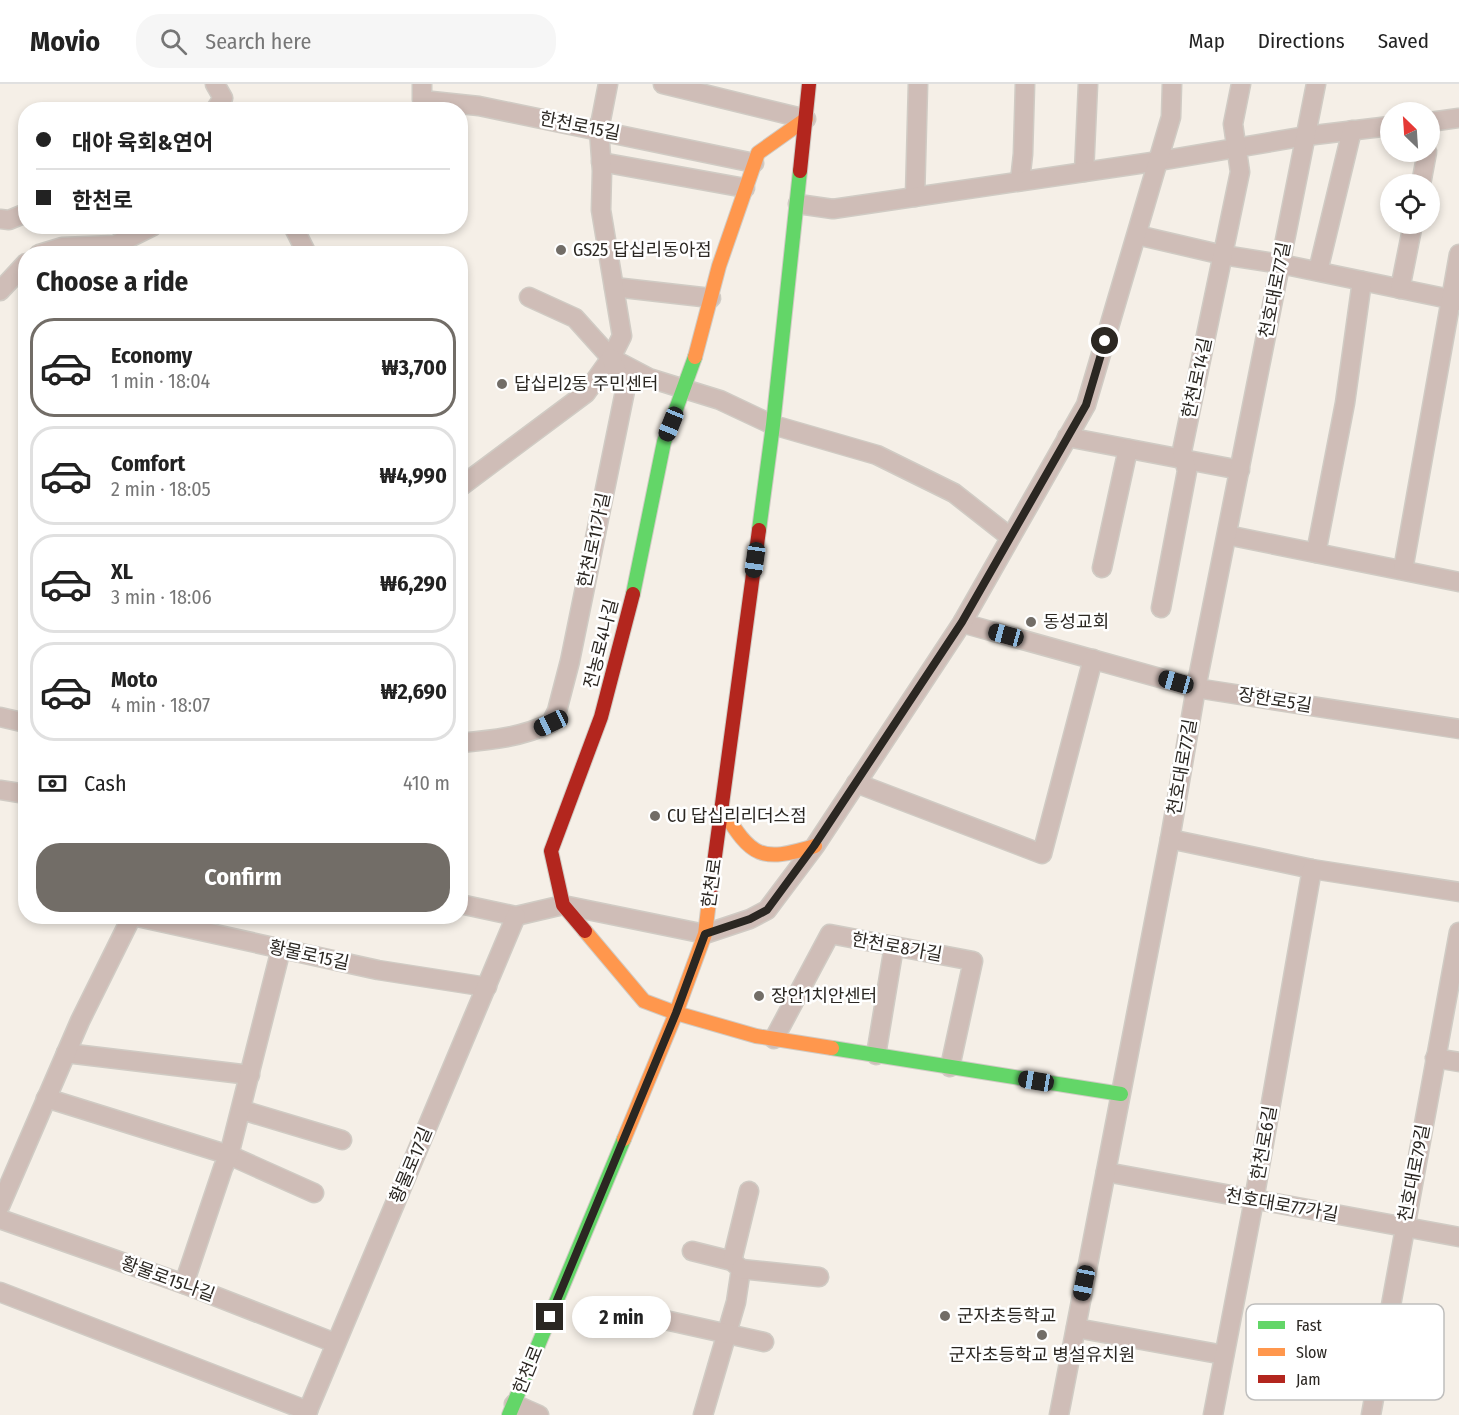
<!DOCTYPE html>
<meta charset="utf-8">
<style>
:root{--surface:#fff;--page:#f6f6f6;--text:#222;--muted:#767676;--line:#e0e0e0;--accent:#726d67}
body{margin:0;font-family:"Fira Sans Condensed","Noto Sans KR",sans-serif;background:var(--page);color:var(--text);height:100vh;display:flex;flex-direction:column;font-size:22px;white-space:nowrap}
*{box-sizing:border-box;margin:0}
p{font-size:20px;color:var(--muted)}
.icon{flex:none;width:33px;height:33px;fill:none;stroke:currentColor;stroke-width:2;stroke-linecap:round;stroke-linejoin:round}
.map{position:relative;flex:1;overflow:hidden}
.details{position:absolute;left:18px;top:162px;width:450px;height:678px;display:flex;flex-direction:column;background:var(--surface);border-radius:24px;box-shadow:0 3px 9px #0003}
.details>*{flex:none}
.top-card{position:absolute;left:18px;top:18px;width:450px;height:132px;border-radius:24px;box-shadow:0 3px 9px #0003;display:grid;align-content:center;height:132px;padding:0 18px;background:var(--surface)}
.needle{width:39px;rotate:335deg}
.tools{position:absolute;left:1380px;top:18px;display:grid;gap:12px}
.tools a{display:grid;place-items:center;width:60px;height:60px;border-radius:50%;background:var(--surface);box-shadow:0 3px 9px #0003;font-size:30px}
.end{position:absolute;width:27px;height:27px;margin:-14px;border:8px solid #2b2722;background:#fff;box-shadow:0 0 0 3px #fff}
.from{border-radius:50%}
.bubble{position:absolute;height:42px;border-radius:21px;background:var(--surface);box-shadow:0 3px 9px #0003;font-size:20px;font-weight:700;line-height:42px;text-align:center}
.car{position:absolute;width:18px;height:36px;margin:-18px -9px;border-radius:8px;box-shadow:0 0 4px 2px #0007;background:linear-gradient(#222 24%,#8ab4d8 0 40%,#222 0 76%,#8ab4d8 0 86%,#222 0)}
.top-card b{display:flex;align-items:center;gap:21px;height:57px;font-size:22px}
.top-card b+b{border-top:2px solid var(--line)}
.top-card i{width:15px;height:15px;background:var(--text)}
ul{padding:0;list-style:none}
li{display:flex;align-items:center;gap:18px;height:99px;margin:0 12px 9px;padding:0 6px;border:3px solid var(--line);border-radius:24px}
li div{flex:1}
li b{display:block;font-size:22px}
li em{font-style:normal;font-weight:700}
li.on{border-color:var(--accent)}
li>.icon{width:54px;height:54px;stroke-width:1.5}
h2{padding:0 18px;font-size:27px;line-height:72px}
.pay{display:flex;align-items:center;gap:15px;height:66px;padding:0 18px;font-size:22px}
.pay p{margin-inline-start:auto}
.cta{display:flex;gap:12px;margin-top:auto;padding:12px 18px}
.cta a{flex:1;height:69px;border-radius:24px;background:var(--accent);color:#fff;font-size:24px;font-weight:700;line-height:69px;text-align:center}
header{display:flex;align-items:center;gap:36px;box-sizing:border-box;height:84px;padding:0 30px;background:var(--surface);border-bottom:2px solid var(--line)}
header strong{font-size:28px}
nav{display:flex;gap:33px;margin-inline-start:auto;font-size:21px}
.search{width:420px;height:54px;background:var(--page);display:flex;align-items:center;gap:15px;box-sizing:border-box;padding:0 21px;border-radius:24px;color:var(--muted);font-size:22px}
.map>svg:first-child{display:block}
.lines{fill:none;stroke-linecap:round;stroke-linejoin:round}
.street-casing{stroke:#d0cbc4;stroke-width:21}
.fast-casing{stroke:#d0cbc4;stroke-width:16}
.slow-casing{stroke:#d0cbc4;stroke-width:16}
.jam-casing{stroke:#d0cbc4;stroke-width:16}
.street{stroke:#cfbdb7;stroke-width:18}
.fast{stroke:#63d668;stroke-width:14}
.slow{stroke:#ff974d;stroke-width:14}
.jam{stroke:#b3261e;stroke-width:14}
.route{stroke:#2b2722;stroke-width:8}
.poi-dot{fill:#726d67;stroke:#fff;stroke-width:2}
.labels{text-anchor:middle;stroke-width:5;stroke-linejoin:round;paint-order:stroke}
.street-label{font-size:18px;fill:#2b2722;stroke:#fff}
.poi-label{font-size:18px;fill:#2b2722;stroke:#fff;text-anchor:start}
.key{fill:#fff;stroke:#bfbebd;stroke-width:1.5}
.key-label{font-size:16px;fill:#2b2722}
</style>
<header>
<strong>Movio</strong>
<div class="search"><svg class="icon" aria-label="search" viewBox="0 0 24 24"><circle cx="10" cy="10" r="6"/><path d="M15 15l6 6"/></svg>Search here</div>
<nav><a>Map</a><a>Directions</a><a>Saved</a></nav>
</header>
<div class="map">
<svg width="1459" height="1331" viewBox="0 0 1459 1331">
<rect width="100%" height="100%" fill="#f5efe7"/>
<g class="lines">
<g class="street-casing">
<g id="street">
<polyline points="215,0 223,14 215,26"/>
<polyline points="422,0 422,16 479,22 754,79"/>
<polyline points="663,0 806,35"/>
<polyline points="1430,38 1459,34"/>
<polyline points="601,78 745,104"/>
<polyline points="1084,88 1088,0"/>
<polyline points="1020,97 1023,70 1025,0"/>
<polyline points="1421,100 1427,68"/>
<polyline points="915,113 918,0"/>
<polyline points="798,120 833,125 1159,77 1306,52 1390,42"/>
<polyline points="0,135 9,136 26,129"/>
<polyline points="293,142 307,170"/>
<polyline points="1137,151 1223,171 1281,180 1459,217"/>
<polyline points="39,170 62,163 115,161 153,142"/>
<polyline points="1318,187 1352,46"/>
<polyline points="614,203 711,214"/>
<polyline points="1400,205 1413,140"/>
<polyline points="0,207 26,179"/>
<polyline points="529,213 575,234 611,274 649,294 720,316 773,341 877,371 954,409 1010,453"/>
<polyline points="1067,353 1240,386"/>
<polyline points="460,403 586,309 611,274 622,252 601,126 602,87 599,46 608,0"/>
<polyline points="1227,451 1459,498"/>
<polyline points="1316,469 1345,319 1362,197"/>
<polyline points="1102,484 1128,365"/>
<polyline points="1403,486 1459,170"/>
<polyline points="1161,524 1187,387 1182,367 1240,88 1233,40 1241,0"/>
<polyline points="962,539 1196,604 1459,645"/>
<polyline points="0,633 26,639"/>
<path d="M460,659C492,656 522,653 551,639L557,627L570,577L625,307L611,274"/>
<polyline points="856,699 1042,770 1093,575"/>
<polyline points="0,706 26,710"/>
<polyline points="1170,755 1312,785 1459,808"/>
<polyline points="460,820 516,832 563,821 705,850 750,835 767,826 815,762 962,539 1086,321 1171,33 1172,0"/>
<polyline points="133,832 378,886 487,903"/>
<polyline points="774,955 830,850 973,877 950,983"/>
<polyline points="66,969 250,991"/>
<polyline points="876,971 894,862"/>
<polyline points="1435,974 1459,978"/>
<polyline points="46,1014 229,1071 314,1109"/>
<polyline points="242,1026 342,1056"/>
<polyline points="1106,1088 1459,1153"/>
<polyline points="0,1122 80,937 132,832"/>
<polyline points="0,1135 184,1200 335,1259"/>
<polyline points="692,1167 732,1177 741,1185 736,1218 703,1331"/>
<polyline points="732,1177 749,1107"/>
<polyline points="741,1185 819,1193"/>
<polyline points="184,1200 223,1084 229,1071 281,865"/>
<polyline points="0,1208 308,1327"/>
<polyline points="656,1234 764,1258"/>
<polyline points="1076,1244 1224,1271"/>
<polyline points="514,1320 539,1331"/>
<polyline points="306,1331 516,832"/>
<polyline points="1059,1331 1170,755 1196,604 1316,0"/>
<polyline points="1213,1331 1254,1116 1312,785"/>
<polyline points="1371,1331 1459,848"/>
</g>
</g>
<g class="fast-casing">
<g id="fast">
<polyline points="759,446 773,341 800,87"/>
<polyline points="633,510 664,358 695,273"/>
<polyline points="832,964 1121,1010"/>
<polyline points="509,1331 624,1055"/>
</g>
</g>
<g class="slow-casing">
<g id="slow">
<polyline points="695,273 719,182 758,69 806,35"/>
<path d="M722,725C752,773 760,779 815,762"/>
<polyline points="585,847 644,917 676,929 756,952 832,964"/>
<polyline points="624,1055 676,929 705,850 710,809"/>
</g>
</g>
<g class="jam-casing">
<g id="jam">
<polyline points="800,87 809,0"/>
<polyline points="710,809 759,446"/>
<polyline points="585,847 563,821 551,767 601,633 633,510"/>
</g>
</g>
<use href="#street" class="street"/>
<use href="#fast" class="fast"/>
<use href="#slow" class="slow"/>
<use href="#jam" class="jam"/>
</g>
<g class="lines">
<polyline class="route" points="550,1233 676,929 705,850 750,835 767,826 814,762 962,538 1086,321 1105,257"/>
</g>
<g class="poi-dot">
<circle cx="561" cy="166" r="6"/>
<circle cx="502" cy="300" r="6"/>
<circle cx="1031" cy="538" r="6"/>
<circle cx="655" cy="732" r="6"/>
<circle cx="759" cy="912" r="6"/>
<circle cx="945" cy="1232" r="6"/>
<circle cx="1042" cy="1251" r="6"/>
</g>
<g class="labels">
<g class="street-label">
<text transform="translate(580 42) rotate(11)" y="6">한천로15길</text>
<text transform="translate(1275 206) rotate(-79)" y="6">천호대로77길</text>
<text transform="translate(1197 294) rotate(-78)" y="6">한천로14길</text>
<text transform="translate(594 456) rotate(-78)" y="6">한천로11가길</text>
<text transform="translate(601 560) rotate(-76)" y="6">전농로4나길</text>
<text transform="translate(1275 616) rotate(9)" y="6">장한로5길</text>
<text transform="translate(1182 683) rotate(-80)" y="6">천호대로77길</text>
<text transform="translate(712 799) rotate(-82)" y="6">한천로</text>
<text transform="translate(897 863) rotate(10)" y="6">한천로8가길</text>
<text transform="translate(309 871) rotate(12)" y="6">황물로15길</text>
<text transform="translate(1264 1059) rotate(-80)" y="6">한천로6길</text>
<text transform="translate(411 1081) rotate(-67)" y="6">황물로17길</text>
<text transform="translate(1414 1089) rotate(-79)" y="6">천호대로79길</text>
<text transform="translate(1282 1121) rotate(10)" y="6">천호대로77가길</text>
<text transform="translate(168 1195) rotate(20)" y="6">황물로15나길</text>
<text transform="translate(528 1286) rotate(-68)" y="6">한천로</text>
</g>
<g class="poi-label">
<text x="573" y="172">GS25 답십리동아점</text>
<text x="514" y="306">답십리2동 주민센터</text>
<text x="1043" y="544">동성교회</text>
<text x="667" y="738">CU 답십리리더스점</text>
<text x="771" y="918">장안1치안센터</text>
<text x="957" y="1238">군자초등학교</text>
<text x="1042" y="1277" text-anchor="middle">군자초등학교 병설유치원</text>
</g>
</g>
<rect x="1246" y="1220" width="198" height="96" rx="9" class="key"/>
<rect x="1258" y="1237" width="27" height="8" fill="#63d668"/>
<rect x="1258" y="1264" width="27" height="8" fill="#ff974d"/>
<rect x="1258" y="1291" width="27" height="8" fill="#b3261e"/>
<g class="key-label">
<text x="1296" y="1247">Fast</text>
<text x="1296" y="1274">Slow</text>
<text x="1296" y="1301">Jam</text>
</g>
</svg>
<div class="tools">
<a><svg class="needle" viewBox="-14 -14 28 28"><path d="M0-13l5 13h-10z" fill="#e53935"/><path d="M0 13l5-13h-10z" fill="#767676"/></svg></a>
<a><svg class="icon" aria-label="locate" viewBox="0 0 24 24"><circle cx="12" cy="12" r="6"/><path d="M12 2v4M12 18v4M2 12h4M18 12h4"/></svg></a>
</div>
<i class="end from" style="left:1105px;top:257px"></i>
<i class="end" style="left:550px;top:1233px"></i>
<div class="bubble" style="left:572px;top:1212px;width:99px">2 min</div>
<i class="car" style="left:671px;top:340px;rotate:202deg"></i>
<i class="car" style="left:755px;top:476px;rotate:188deg"></i>
<i class="car" style="left:1006px;top:551px;rotate:285deg"></i>
<i class="car" style="left:1176px;top:598px;rotate:286deg"></i>
<i class="car" style="left:551px;top:639px;rotate:245deg"></i>
<i class="car" style="left:1036px;top:997px;rotate:279deg"></i>
<i class="car" style="left:1084px;top:1199px;rotate:191deg"></i>
<div class="top-card">
<b><i class="from"></i>대야 육회&amp;연어</b>
<b><i></i>한천로</b>
</div>
<section class="details">
<h2>Choose a ride</h2>
<ul>
<li class="on"><svg class="icon" aria-label="car" viewBox="0 0 24 24"><path d="M5 17H2v-5l4-1 3-4h7l3 4 3 1v5h-3M9 17h6M6 11h13"/><circle cx="7" cy="17" r="2"/><circle cx="17" cy="17" r="2"/></svg><div><b>Economy</b><p>1 min · 18:04</p></div><em>₩3,700</em></li>
<li><svg class="icon" aria-label="car" viewBox="0 0 24 24"><path d="M5 17H2v-5l4-1 3-4h7l3 4 3 1v5h-3M9 17h6M6 11h13"/><circle cx="7" cy="17" r="2"/><circle cx="17" cy="17" r="2"/></svg><div><b>Comfort</b><p>2 min · 18:05</p></div><em>₩4,990</em></li>
<li><svg class="icon" aria-label="car" viewBox="0 0 24 24"><path d="M5 17H2v-5l4-1 3-4h7l3 4 3 1v5h-3M9 17h6M6 11h13"/><circle cx="7" cy="17" r="2"/><circle cx="17" cy="17" r="2"/></svg><div><b>XL</b><p>3 min · 18:06</p></div><em>₩6,290</em></li>
<li><svg class="icon" aria-label="car" viewBox="0 0 24 24"><path d="M5 17H2v-5l4-1 3-4h7l3 4 3 1v5h-3M9 17h6M6 11h13"/><circle cx="7" cy="17" r="2"/><circle cx="17" cy="17" r="2"/></svg><div><b>Moto</b><p>4 min · 18:07</p></div><em>₩2,690</em></li>
</ul>
<div class="pay"><svg class="icon" aria-label="cash" viewBox="0 0 24 24"><path d="M3 7h18v10H3z"/><circle cx="12" cy="12" r="2"/></svg>Cash<p>410 m</p></div>
<div class="cta"><a>Confirm</a></div>
</section>
</div>
